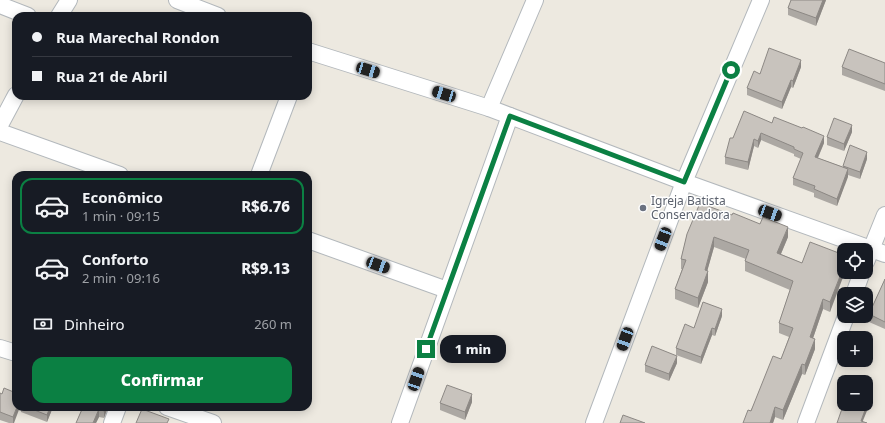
<!DOCTYPE html>
<html lang="pt">
<meta charset="utf-8">
<style>
:root{--surface:#171b24;--page:#242831;--text:#f1f3f6;--muted:#9ea1a6;--line:#363941;--accent:#0b8043}
body{margin:0;font-family:"Noto Sans",sans-serif;background:var(--page);color:var(--text);height:100vh;display:flex;flex-direction:column;font-size:15px;white-space:nowrap}
*{box-sizing:border-box;margin:0}
p{font-size:13px;color:var(--muted)}
.icon{flex:none;width:22px;height:22px;fill:none;stroke:currentColor;stroke-width:2;stroke-linecap:round;stroke-linejoin:round}
.map{position:relative;flex:1;overflow:hidden}
.drawer{position:absolute;left:12px;top:171px;width:300px;height:240px;display:flex;flex-direction:column;background:var(--surface);border-radius:12px;box-shadow:0 2px 10px #0003}
.drawer>*{flex:none}
.banner{position:absolute;left:12px;top:12px;width:300px;height:88px;border-radius:12px;box-shadow:0 2px 10px #0003;display:grid;align-content:center;height:88px;padding:0 20px;background:var(--surface)}
.fabs{position:absolute;left:837px;top:243px;display:grid;gap:8px}
.fabs a{display:grid;place-items:center;width:36px;height:36px;border-radius:8px;background:var(--surface);box-shadow:0 2px 10px #0003;font-size:20px}
.end{position:absolute;width:18px;height:18px;margin:-9px;border:5px solid #0b8043;background:#fff;box-shadow:0 0 0 2px #fff}
.from{border-radius:50%}
.bubble{position:absolute;height:28px;border-radius:12px;background:var(--surface);box-shadow:0 2px 10px #0003;font-size:13px;font-weight:800;line-height:28px;text-align:center}
.car{position:absolute;width:12px;height:24px;margin:-12px -6px;border-radius:5px;box-shadow:0 0 3px 1px #0007;background:linear-gradient(#222 24%,#8ab4d8 0 40%,#222 0 76%,#8ab4d8 0 86%,#222 0)}
.banner b{display:flex;align-items:center;gap:14px;height:38px;font-size:15px}
.banner b+b{border-top:1px solid var(--line)}
.banner i{width:10px;height:10px;background:var(--text)}
ul{padding:7px 0 0;list-style:none}
li{display:flex;align-items:center;gap:12px;height:56px;margin:0 8px 6px;padding:0 12px;border:2px solid transparent;border-radius:12px}
li div{flex:1}
li b{display:block;font-size:15px}
li em{font-style:normal;font-weight:800}
li.active{border-color:var(--accent)}
li>.icon{width:36px;height:36px;stroke-width:1.5}
.pay{display:flex;align-items:center;gap:10px;height:44px;padding:0 20px;font-size:15px}
.pay p{margin-inline-start:auto}
.button{display:flex;gap:8px;margin-top:auto;padding:8px 20px}
.button a{flex:1;height:46px;border-radius:12px;background:var(--accent);color:#fff;font-size:16px;font-weight:800;line-height:46px;text-align:center}
.map>svg:first-child{display:block}
.lines{fill:none;stroke-linecap:round;stroke-linejoin:round}
.street-casing{stroke:#b3b8bc;stroke-width:18}
.street{stroke:#fff;stroke-width:16}
.wall{fill:#aca8a3}
.shaded-wall{fill:#8c8884}
.building{fill:#c8c3bd;stroke:#8c8884}
.route{stroke:#0b8043;stroke-width:5}
.worship-dot{fill:#6b7280;stroke:#fff;stroke-width:1.5}
.labels{text-anchor:middle;stroke-width:3;stroke-linejoin:round;paint-order:stroke}
.worship-label{font-size:12px;fill:#5b616d;stroke:#fff;text-anchor:start}
</style>
<div class="map">
<svg width="885" height="423" viewBox="0 0 885 423">
<rect width="100%" height="100%" fill="#ede9e0"/>
<g class="lines">
<g class="street-casing">
<g id="street">
<polyline points="177,0 218,16"/>
<polyline points="0,5 28,16"/>
<polyline points="59,16 69,0"/>
<polyline points="308,51 489,108 684,182 885,254"/>
<polyline points="489,108 535,0"/>
<polyline points="0,125 16,95"/>
<polyline points="0,132 120,175"/>
<polyline points="259,175 289,96"/>
<polyline points="308,240 447,290"/>
<polyline points="866,262 885,215"/>
<polyline points="854,294 862,272"/>
<polyline points="0,348 16,353"/>
<polyline points="167,407 213,423"/>
<polyline points="112,423 118,407"/>
<polyline points="400,423 510,116"/>
<polyline points="594,423 684,182 761,0"/>
<polyline points="806,423 846,316"/>
</g>
</g>
<use href="#street" class="street"/>
</g>
<g class="wall">
<polygon points="791,0 826,0 816,26 788,15 788,8"/>
<polygon points="885,63 885,91 842,75 842,67"/>
<polygon points="801,67 793,88 791,87 782,109 747,95 747,88 760,74"/>
<polygon points="772,123 824,143 818,158 843,167 843,166 867,159 860,179 848,175 837,206 814,197 814,193 793,185 793,178 801,159 794,156 794,154 761,140 758,148 754,146 748,170 725,164 725,157 733,138"/>
<polygon points="852,132 844,151 827,145 827,137"/>
<polygon points="687,234 788,237 781,254 802,263 844,255 830,312 823,309 813,338 815,349 805,375 802,374 783,420 775,417 773,423 743,423 781,359 789,337 779,333 779,323 790,290 745,271 745,261 746,259 714,247 707,271 708,282 698,308 675,299 675,289 682,269 681,269 681,259"/>
<polygon points="885,279 885,329 869,322 869,314"/>
<polygon points="722,316 715,336 712,335 701,364 676,355 676,348 694,328"/>
<polygon points="677,363 669,381 645,372 645,365"/>
<polygon points="0,393 2,394 16,393 14,423 9,423 0,420"/>
<polygon points="472,402 465,420 440,410 440,403"/>
<polygon points="21,407 53,407 47,422 21,412"/>
<polygon points="83,407 108,407 104,418 99,417 96,423 76,423"/>
</g>
<g class="shaded-wall">
<polygon points="823,0 826,0 816,26 816,18"/>
<polygon points="801,60 801,67 793,88 793,81"/>
<polygon points="791,80 791,87 782,109 782,102"/>
<polygon points="852,125 852,132 844,151 844,144"/>
<polygon points="761,133 761,140 758,148 758,141"/>
<polygon points="824,136 824,143 815,164 815,157"/>
<polygon points="754,139 754,146 748,170 748,162"/>
<polygon points="867,152 867,159 860,179 860,172"/>
<polygon points="848,169 848,177 837,206 837,199"/>
<polygon points="788,227 788,237 777,263 777,253"/>
<polygon points="714,237 714,247 705,279 708,271 708,282 698,308 698,298"/>
<polygon points="844,266 844,272 845,272 830,312 830,302"/>
<polygon points="823,299 823,309 810,347 810,337"/>
<polygon points="722,309 722,316 715,336 715,329"/>
<polygon points="712,328 712,335 701,364 701,357"/>
<polygon points="815,339 815,349 805,375 805,365"/>
<polygon points="677,356 677,363 669,381 669,374"/>
<polygon points="802,364 802,374 783,420 783,410"/>
<polygon points="472,394 472,402 465,420 465,412"/>
<polygon points="871,394 871,401 862,423 861,421"/>
<polygon points="17,407 20,407 14,423 13,423 13,417"/>
<polygon points="50,407 53,407 47,422 47,415"/>
<polygon points="105,407 108,407 104,418 104,411"/>
<polygon points="775,407 775,417 773,423 770,423"/>
<polygon points="99,409 99,417 96,423 93,423"/>
</g>
<g class="building">
<polygon points="791,0 823,0 816,18 788,8"/>
<polygon points="769,48 801,60 793,81 791,80 782,102 747,88 754,71 760,74"/>
<polygon points="849,49 885,63 885,84 842,67"/>
<polygon points="744,111 772,123 774,117 802,128 803,127 824,136 815,157 848,169 837,199 814,189 815,186 793,178 803,153 794,149 794,147 761,133 758,141 754,139 748,162 725,157 730,138 733,138"/>
<polygon points="834,118 852,125 844,144 827,137"/>
<polygon points="850,145 867,152 860,172 843,166"/>
<polygon points="700,203 732,215 733,213 760,224 763,217 788,227 777,253 802,263 810,242 844,255 844,266 830,302 823,299 810,337 815,339 805,365 802,364 783,410 775,407 770,423 743,423 748,410 751,411 773,356 781,359 793,328 779,323 793,281 745,261 749,250 714,237 705,270 708,271 698,298 675,289 686,260 681,259 687,234"/>
<polygon points="885,279 885,322 869,314"/>
<polygon points="703,302 722,309 715,329 712,328 701,357 676,348 685,324 694,328"/>
<polygon points="652,346 677,356 669,374 645,365"/>
<polygon points="447,385 472,394 465,412 440,403"/>
<polygon points="4,388 16,393 16,407 17,407 13,417 0,412 0,393 2,394"/>
<polygon points="866,392 871,394 861,421 867,423 837,423 844,403 844,404 866,404"/>
<polygon points="27,407 50,407 47,415"/>
<polygon points="83,407 105,407 104,411 99,409 93,423 76,423"/>
<polygon points="142,409 169,419 167,423 136,423"/>
<polygon points="623,415 645,423 620,423"/>
</g>
<g class="lines">
<polyline class="route" points="426,349 510,116 684,182 731,70"/>
</g>
<circle class="worship-dot" cx="643" cy="208" r="4"/>
<g class="labels">
<g class="worship-label">
<text x="651" y="205">Igreja Batista<tspan x="651" dy="14">Conservadora</tspan></text>
</g>
</g>
</svg>
<div class="fabs">
<a><svg class="icon" aria-label="locate" viewBox="0 0 24 24"><circle cx="12" cy="12" r="6"/><path d="M12 2v4M12 18v4M2 12h4M18 12h4"/></svg></a>
<a><svg class="icon" aria-label="layers" viewBox="0 0 24 24"><path d="M12 4l9 5-9 5-9-5zM3 14l9 5 9-5"/></svg></a>
<a>+</a>
<a>−</a>
</div>
<i class="end from" style="left:731px;top:70px"></i>
<i class="end" style="left:426px;top:349px"></i>
<div class="bubble" style="left:440px;top:335px;width:66px">1 min</div>
<i class="car" style="left:368px;top:70px;rotate:107deg"></i>
<i class="car" style="left:444px;top:94px;rotate:287deg"></i>
<i class="car" style="left:770px;top:213px;rotate:110deg"></i>
<i class="car" style="left:663px;top:239px;rotate:201deg"></i>
<i class="car" style="left:378px;top:265px;rotate:110deg"></i>
<i class="car" style="left:625px;top:339px;rotate:200deg"></i>
<i class="car" style="left:416px;top:379px;rotate:19deg"></i>
<div class="banner">
<b><i class="from"></i>Rua Marechal Rondon</b>
<b><i></i>Rua 21 de Abril</b>
</div>
<section class="drawer">
<ul>
<li class="active"><svg class="icon" aria-label="car" viewBox="0 0 24 24"><path d="M5 17H2v-5l4-1 3-4h7l3 4 3 1v5h-3M9 17h6M6 11h13"/><circle cx="7" cy="17" r="2"/><circle cx="17" cy="17" r="2"/></svg><div><b>Econômico</b><p>1 min · 09:15</p></div><em>R$6.76</em></li>
<li><svg class="icon" aria-label="car" viewBox="0 0 24 24"><path d="M5 17H2v-5l4-1 3-4h7l3 4 3 1v5h-3M9 17h6M6 11h13"/><circle cx="7" cy="17" r="2"/><circle cx="17" cy="17" r="2"/></svg><div><b>Conforto</b><p>2 min · 09:16</p></div><em>R$9.13</em></li>
</ul>
<div class="pay"><svg class="icon" aria-label="cash" viewBox="0 0 24 24"><path d="M3 7h18v10H3z"/><circle cx="12" cy="12" r="2"/></svg>Dinheiro<p>260 m</p></div>
<div class="button"><a>Confirmar</a></div>
</section>
</div>
